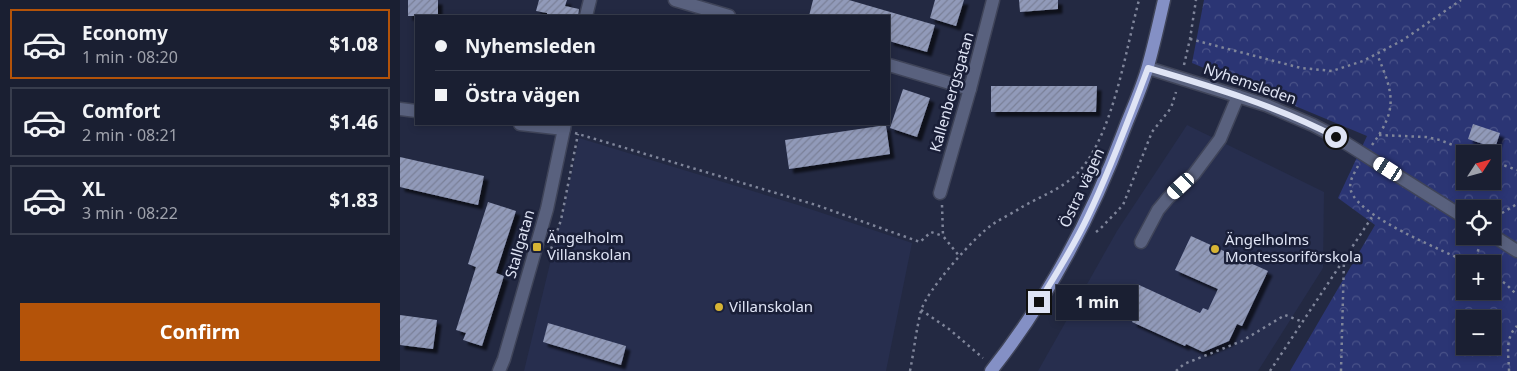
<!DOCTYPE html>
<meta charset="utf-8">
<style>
:root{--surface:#1a1f32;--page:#272c3e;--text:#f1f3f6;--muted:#9fa2ac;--line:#383d4d;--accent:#b45309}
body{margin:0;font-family:"Noto Sans",sans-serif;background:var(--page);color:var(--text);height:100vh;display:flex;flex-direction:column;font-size:19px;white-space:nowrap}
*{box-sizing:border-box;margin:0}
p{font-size:16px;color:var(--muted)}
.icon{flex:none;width:28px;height:28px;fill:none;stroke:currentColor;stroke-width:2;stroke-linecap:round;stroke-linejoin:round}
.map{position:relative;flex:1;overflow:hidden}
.panel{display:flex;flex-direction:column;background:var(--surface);width:400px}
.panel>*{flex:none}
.guide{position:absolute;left:15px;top:15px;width:475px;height:110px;border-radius:0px;box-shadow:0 2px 8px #0003,0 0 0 1px var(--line);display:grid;align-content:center;height:110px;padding:0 20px;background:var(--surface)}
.needle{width:32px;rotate:54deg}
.tools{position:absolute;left:1056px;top:145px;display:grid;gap:10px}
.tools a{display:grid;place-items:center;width:45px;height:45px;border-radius:0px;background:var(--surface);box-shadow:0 2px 8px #0003,0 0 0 1px var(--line);font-size:25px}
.end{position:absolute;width:22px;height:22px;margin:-11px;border:6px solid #dfe4f5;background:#111;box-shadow:0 0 0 2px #111}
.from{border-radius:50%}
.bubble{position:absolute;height:35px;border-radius:0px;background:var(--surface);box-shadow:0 2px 8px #0003,0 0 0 1px var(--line);font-size:16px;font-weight:700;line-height:35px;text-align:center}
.car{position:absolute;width:15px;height:30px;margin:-15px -8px;border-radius:6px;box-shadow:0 0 4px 1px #0007;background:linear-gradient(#fff 24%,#345 0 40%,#fff 0 76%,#345 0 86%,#fff 0)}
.guide b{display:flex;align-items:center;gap:18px;height:48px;font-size:19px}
.guide b+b{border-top:1px solid var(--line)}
.guide i{width:12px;height:12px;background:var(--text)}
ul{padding:9px 0 0;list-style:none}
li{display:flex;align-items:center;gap:15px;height:70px;margin:0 10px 8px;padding:0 10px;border:2px solid var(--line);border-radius:0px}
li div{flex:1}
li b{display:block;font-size:19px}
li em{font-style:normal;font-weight:700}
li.selected{border-color:var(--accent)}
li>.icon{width:45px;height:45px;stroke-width:1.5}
.action{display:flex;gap:10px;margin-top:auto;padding:10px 20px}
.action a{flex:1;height:58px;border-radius:0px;background:var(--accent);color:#fff;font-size:20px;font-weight:700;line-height:58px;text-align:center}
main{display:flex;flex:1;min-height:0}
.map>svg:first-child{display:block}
.built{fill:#272e4e}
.park{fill:url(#park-crowns);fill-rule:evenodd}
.building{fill:url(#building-hatch);filter:url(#shadow)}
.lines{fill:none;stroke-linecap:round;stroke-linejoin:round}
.minor-casing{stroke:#3f4459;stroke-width:15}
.major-casing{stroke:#3f4459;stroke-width:15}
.path{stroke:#7f859a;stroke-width:2.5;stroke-dasharray:2.5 4;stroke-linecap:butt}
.minor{stroke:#59617e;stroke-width:12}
.major{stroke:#8490c5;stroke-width:12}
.route{stroke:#dfe4f5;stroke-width:6}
.poi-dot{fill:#d7b434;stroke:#1a1f38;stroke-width:2}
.labels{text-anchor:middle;stroke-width:5;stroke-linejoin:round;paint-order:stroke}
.street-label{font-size:15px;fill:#dfe4f5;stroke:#1a1f38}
.poi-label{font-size:15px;fill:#dfe4f5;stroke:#1a1f38;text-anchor:start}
</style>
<main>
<section class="panel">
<ul>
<li class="selected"><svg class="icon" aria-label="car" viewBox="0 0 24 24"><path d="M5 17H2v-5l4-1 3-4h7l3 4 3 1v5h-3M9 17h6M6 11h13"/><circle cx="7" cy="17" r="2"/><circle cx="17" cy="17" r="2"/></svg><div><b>Economy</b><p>1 min · 08:20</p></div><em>$1.08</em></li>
<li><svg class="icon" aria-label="car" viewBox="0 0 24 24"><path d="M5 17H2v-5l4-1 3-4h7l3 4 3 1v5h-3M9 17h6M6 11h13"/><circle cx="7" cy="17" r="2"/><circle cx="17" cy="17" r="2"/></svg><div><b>Comfort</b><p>2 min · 08:21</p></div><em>$1.46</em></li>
<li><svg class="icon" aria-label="car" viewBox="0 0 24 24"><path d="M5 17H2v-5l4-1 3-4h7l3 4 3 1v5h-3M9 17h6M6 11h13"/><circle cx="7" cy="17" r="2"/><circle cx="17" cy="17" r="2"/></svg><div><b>XL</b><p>3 min · 08:22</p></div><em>$1.83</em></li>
</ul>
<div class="action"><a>Confirm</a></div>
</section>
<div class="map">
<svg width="1117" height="371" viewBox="0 0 1117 371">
<defs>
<pattern id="park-crowns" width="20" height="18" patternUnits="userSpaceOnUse" patternTransform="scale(1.25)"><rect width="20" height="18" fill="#2b3574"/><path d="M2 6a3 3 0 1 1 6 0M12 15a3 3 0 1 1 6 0" fill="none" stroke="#495288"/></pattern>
<pattern id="building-hatch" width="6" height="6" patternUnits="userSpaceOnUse" patternTransform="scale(1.25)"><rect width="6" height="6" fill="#919ab9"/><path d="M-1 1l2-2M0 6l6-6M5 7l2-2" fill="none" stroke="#7a8098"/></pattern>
<filter id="shadow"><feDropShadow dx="4.5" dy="4.5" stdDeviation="1" flood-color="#0009"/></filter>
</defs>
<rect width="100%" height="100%" fill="#232942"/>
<g class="built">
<polygon points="787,125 924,192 923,268 858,371 638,371 717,231"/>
<polygon points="179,138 398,205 512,243 486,371 124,371 169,185"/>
</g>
<path class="park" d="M804,0H1117V371H890L975,225L938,198L967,136L792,63ZM1065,154H1092V181H1065ZM1065,209H1092V236H1065ZM1065,264H1092V291H1065ZM1065,319H1092V346H1065Z"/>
<g class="building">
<rect x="8" y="0" width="30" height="16"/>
<polygon points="139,0 167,0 165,6 179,9 178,16 147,16 147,13 136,11"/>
<polygon points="413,0 449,0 535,25 527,52 489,41 489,16 409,16"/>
<polygon points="535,0 564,0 556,26 530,18"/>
<polygon points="619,0 658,0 658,9 620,12"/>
<polygon points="591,86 697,86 696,112 591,112"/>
<polygon points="503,89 530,98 517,137 490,128"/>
<polygon points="1073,124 1100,133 1095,148 1068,139"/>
<polygon points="486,125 490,154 389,169 385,140"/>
<polygon points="0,157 84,176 78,205 0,187"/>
<polygon points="88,202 116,211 96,273 104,276 82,346 63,340 66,333 56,330 76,267 68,264"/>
<polygon points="791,236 868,271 842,326 837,324 829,341 803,352 786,344 785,346 732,322 736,314 725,309 737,284 800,313 803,308 808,310 818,289 775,270"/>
<polygon points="0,315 37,320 33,349 0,345"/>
<polygon points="148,323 226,346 221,365 143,342"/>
</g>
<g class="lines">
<g class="minor-casing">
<g id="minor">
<polyline points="275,0 329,16"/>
<polyline points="186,16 190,0"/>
<polyline points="489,65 570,89"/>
<polyline points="748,68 866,105 913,125 936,137 1065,218"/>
<polyline points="0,109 16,111"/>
<polyline points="120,124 164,129"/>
<polyline points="540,193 570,89 593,0"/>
<polyline points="1092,235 1117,251"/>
<polyline points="741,242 758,210 768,198 794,174 820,139 838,96"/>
<polyline points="99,371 104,359 147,209 165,124"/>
</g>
</g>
<g class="major-casing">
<path id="major" d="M591,371C648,299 692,216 724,130C732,109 742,88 748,66C754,45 759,22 764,0"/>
</g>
<g class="path">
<polyline points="790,39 901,68 932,71 963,61 1003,40 1061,0"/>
<polyline points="784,65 790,39 796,0"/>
<polyline points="175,133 416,205 520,242 531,232 543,236"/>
<polyline points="979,135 1026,137 1040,140 1075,154"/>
<path d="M972,145C999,108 993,93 977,54"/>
<polyline points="1092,161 1117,170"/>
<path d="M958,166C954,174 948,182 951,191C960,218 1045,251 1071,264"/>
<polyline points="542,205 543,236 560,257"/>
<polyline points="1093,222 1097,216 1117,204"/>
<polyline points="696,232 700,229 723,205 752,132 771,108 776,92"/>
<polyline points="149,255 161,220 178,134"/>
<polyline points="1074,264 1081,241"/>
<polyline points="1092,275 1106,284 1117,295"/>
<polyline points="521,310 549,329 583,358"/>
<path d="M510,371C514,351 516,330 521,311C526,291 575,236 593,224C602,218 613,213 622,207C643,195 667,187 682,168C714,129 726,49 739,0"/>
<polyline points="776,371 784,364 842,341 885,315 903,322"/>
<polyline points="870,371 974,214"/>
<polyline points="941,371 944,260"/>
<path d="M1109,371C1109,355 1104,339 1117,326"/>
</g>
<use href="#minor" class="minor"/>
<use href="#major" class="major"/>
</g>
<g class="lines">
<path class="route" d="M639,302C656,274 674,246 688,216C711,168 729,118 748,68C813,87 877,106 936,137"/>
</g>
<g class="poi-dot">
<rect x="132" y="242" width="10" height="10" rx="2.5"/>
<circle cx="815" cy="249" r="5"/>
<circle cx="319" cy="307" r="5"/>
</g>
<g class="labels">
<g class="street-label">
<text transform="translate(850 84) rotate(19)" y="5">Nyhemsleden</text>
<text transform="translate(552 92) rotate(-74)" y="5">Kallenbergsgatan</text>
<text transform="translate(682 188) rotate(-65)" y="5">Östra vägen</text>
<text transform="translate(120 244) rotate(-74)" y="5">Stallgatan</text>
</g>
<g class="poi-label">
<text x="147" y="243">Ängelholm<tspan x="147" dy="17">Villanskolan</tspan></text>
<text x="825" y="245">Ängelholms<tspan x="825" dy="17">Montessoriförskola</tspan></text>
<text x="329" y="312">Villanskolan</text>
</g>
</g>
</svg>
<div class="tools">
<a><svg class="needle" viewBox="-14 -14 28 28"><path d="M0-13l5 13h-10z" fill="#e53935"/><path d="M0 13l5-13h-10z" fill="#9fa2ac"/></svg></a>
<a><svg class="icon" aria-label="locate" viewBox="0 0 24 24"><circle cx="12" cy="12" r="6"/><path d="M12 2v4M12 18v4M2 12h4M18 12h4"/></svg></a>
<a>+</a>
<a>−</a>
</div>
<i class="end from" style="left:936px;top:137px"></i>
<i class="end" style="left:639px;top:302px"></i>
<div class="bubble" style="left:656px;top:285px;width:82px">1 min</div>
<i class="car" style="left:988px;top:169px;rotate:302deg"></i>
<i class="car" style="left:781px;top:186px;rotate:227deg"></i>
<div class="guide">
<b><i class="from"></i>Nyhemsleden</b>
<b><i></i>Östra vägen</b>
</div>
</div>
</main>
